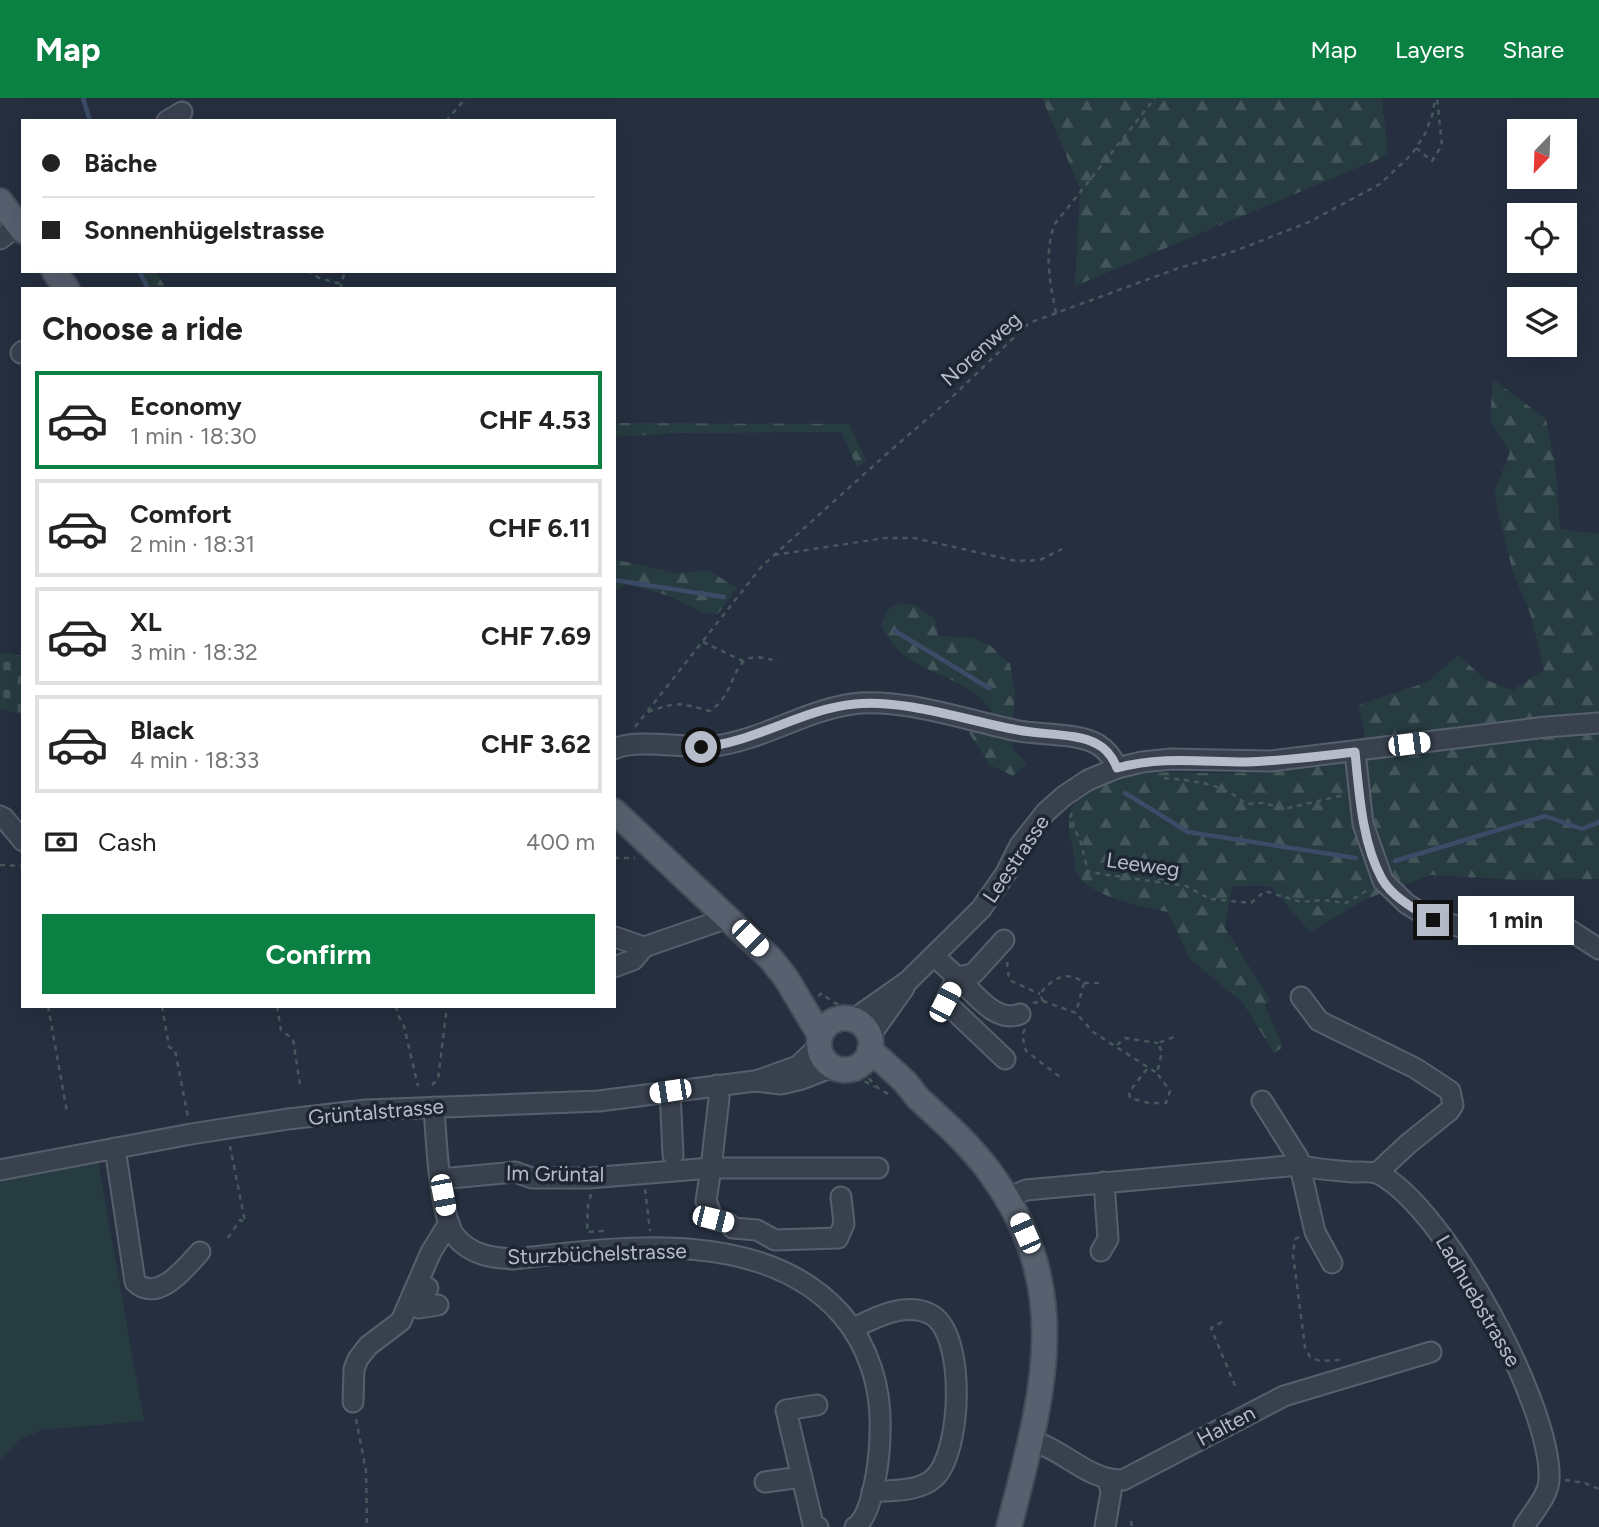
<!DOCTYPE html>
<meta charset="utf-8">
<style>
:root{--surface:#fff;--page:#f6f6f6;--text:#222;--muted:#767676;--line:#e0e0e0;--accent:#0b8043}
body{margin:0;font-family:Figtree,sans-serif;background:var(--page);color:var(--text);height:100vh;display:flex;flex-direction:column;font-size:26px;white-space:nowrap}
*{box-sizing:border-box;margin:0}
p{font-size:23px;color:var(--muted)}
.icon{flex:none;width:38px;height:38px;fill:none;stroke:currentColor;stroke-width:2;stroke-linecap:round;stroke-linejoin:round}
.map{position:relative;flex:1;overflow:hidden}
.panel{position:absolute;left:21px;top:189px;width:595px;height:721px;display:flex;flex-direction:column;background:var(--surface);border-radius:0px;box-shadow:0 7px 28px #0002}
.panel>*{flex:none}
.banner{position:absolute;left:21px;top:21px;width:595px;height:154px;border-radius:0px;box-shadow:0 7px 28px #0002;display:grid;align-content:center;height:154px;padding:0 21px;background:var(--surface)}
.needle{width:46px;rotate:203deg}
.fabs{position:absolute;left:1507px;top:21px;display:grid;gap:14px}
.fabs a{display:grid;place-items:center;width:70px;height:70px;border-radius:0px;background:var(--surface);box-shadow:0 7px 28px #0002;font-size:35px}
.end{position:absolute;width:32px;height:32px;margin:-16px;border:9px solid #b6bcca;background:#111;box-shadow:0 0 0 4px #111}
.from{border-radius:50%}
.bubble{position:absolute;height:49px;border-radius:0px;background:var(--surface);box-shadow:0 7px 28px #0002;font-size:23px;font-weight:700;line-height:49px;text-align:center}
.car{position:absolute;width:21px;height:42px;margin:-21px -10px;border-radius:9px;box-shadow:0 0 5px 2px #0007;background:linear-gradient(#fff 24%,#345 0 40%,#fff 0 76%,#345 0 86%,#fff 0)}
.banner b{display:flex;align-items:center;gap:24px;height:66px;font-size:26px}
.banner b+b{border-top:2px solid var(--line)}
.banner i{width:18px;height:18px;background:var(--text)}
ul{padding:0;list-style:none}
li{display:flex;align-items:center;gap:21px;height:98px;margin:0 14px 10px;padding:0 7px;border:4px solid var(--line);border-radius:0px}
li div{flex:1}
li b{display:block;font-size:26px}
li em{font-style:normal;font-weight:700}
li.on{border-color:var(--accent)}
li>.icon{width:63px;height:63px;stroke-width:1.5}
h2{padding:0 21px;font-size:32px;line-height:84px}
.pay{display:flex;align-items:center;gap:18px;height:77px;padding:0 21px;font-size:26px}
.pay p{margin-inline-start:auto}
.cta{display:flex;gap:14px;margin-top:auto;padding:14px 21px}
.cta a{flex:1;height:80px;border-radius:0px;background:var(--accent);color:#fff;font-size:28px;font-weight:700;line-height:80px;text-align:center}
header{display:flex;align-items:center;gap:42px;box-sizing:border-box;height:98px;padding:0 35px;background:var(--accent);color:#fff}
header strong{font-size:33px}
nav{display:flex;gap:38px;margin-inline-start:auto;font-size:24px}
.map>svg:first-child{display:block}
.green{fill:#273c40}
.forest{fill:url(#forest-firs)}
.cemetery{fill:url(#cemetery-stones)}
.lines{fill:none;stroke-linecap:round;stroke-linejoin:round}
.stream{stroke:#3b4b68;stroke-width:4.5}
.minor-casing{stroke:#575f6d;stroke-width:23}
.major-casing{stroke:#434a58;stroke-width:28}
.path{stroke:#45595d;stroke-width:2.5;stroke-dasharray:5 5;stroke-linecap:butt}
.minor{stroke:#39414f;stroke-width:19}
.major{stroke:#57606f;stroke-width:24}
.route{stroke:#b6bcca;stroke-width:9}
.labels{text-anchor:middle;stroke-width:7;stroke-linejoin:round;paint-order:stroke}
.street-label{font-size:21px;fill:#b6bcca;stroke:#1e2634}
</style>
<header>
<strong>Map</strong>
<nav><a>Map</a><a>Layers</a><a>Share</a></nav>
</header>
<div class="map">
<svg width="1599" height="1429" viewBox="0 0 1599 1429">
<defs>
<pattern id="forest-firs" width="22" height="20" patternUnits="userSpaceOnUse" patternTransform="scale(1.75)"><rect width="22" height="20" fill="#273c40"/><path d="M5 1l3.5 6h-7zM16 11l3.5 6h-7z" fill="#44565a"/></pattern>
<pattern id="cemetery-stones" width="16" height="16" patternUnits="userSpaceOnUse" patternTransform="scale(1.75)"><rect width="16" height="16" fill="#273c40"/><path d="M2 7V4a2 2 0 0 1 4 0v3zM10 15v-3a2 2 0 0 1 4 0v3z" fill="#44565a"/></pattern>
</defs>
<rect width="100%" height="100%" fill="#252f3f"/>
<polygon class="green" points="98,1063 144,1323 42,1332 19,1342 0,1362 0,1078"/>
<g class="forest">
<polygon points="1042,0 1382,0 1388,57 1075,188 1080,91"/>
<polygon points="140,173 156,173 166,191 145,191"/>
<path d="M1493,281L1546,321L1556,373L1560,431L1599,436V781L1519,782L1431,777L1366,801L1310,834L1270,788H1232L1225,830L1271,903L1265,907L1283,949L1274,955L1242,904L1189,860L1168,814C1143,809 1087,799 1076,773C1073,767 1075,758 1073,751C1068,734 1068,727 1071,709C1082,701 1094,690 1107,685C1147,669 1188,676 1230,675C1275,674 1320,668 1364,661V634L1359,607L1427,584L1458,557L1486,582L1513,592L1544,572L1530,515L1512,471L1494,395L1510,354L1490,323Z"/>
<polygon points="620,325 849,326 866,363 857,369 841,334 679,335 614,339 614,327"/>
<polygon points="614,461 675,475 708,472 737,490 718,516 706,516 672,499 627,486 614,495"/>
<path d="M898,505L915,507L935,521L938,538L974,540L991,548L1010,566L1015,593L1012,637L1013,651L1027,665L1013,678L990,667L969,635L992,613C968,580 935,580 905,558C894,550 888,538 881,528L887,512Z"/>
</g>
<polygon class="cemetery" points="0,554 23,558 23,617 0,611"/>
<g class="lines">
<g class="stream">
<polyline points="83,0 90,23"/>
<polyline points="139,173 148,191"/>
<polyline points="614,482 724,499"/>
<polyline points="895,533 989,590"/>
<polyline points="1125,695 1188,734 1356,760"/>
<polyline points="1395,763 1545,718 1582,731 1599,724"/>
</g>
<g class="minor-casing">
<g id="minor">
<polyline points="167,23 182,14"/>
<polyline points="0,141 23,124"/>
<polyline points="21,255 23,253"/>
<path d="M614,651C636,640 687,651 714,648C762,642 804,613 852,606C902,599 968,623 1019,633C1042,637 1078,635 1097,646C1107,652 1113,660 1117,670"/>
<polyline points="1355,654 1363,726 1383,783 1407,806 1433,822 1466,830 1544,825 1568,831 1599,851"/>
<polyline points="0,718 4,720 23,743"/>
<polyline points="615,839 644,849 728,820"/>
<polyline points="934,858 957,879 973,876 1004,842"/>
<polyline points="614,869 633,862 644,849"/>
<polyline points="1301,899 1319,923 1415,970 1450,993 1453,1007 1449,1013 1408,1046 1377,1075"/>
<polyline points="854,921 908,883 981,811 1006,775 1020,747 1046,714 1064,698 1088,682 1117,670 1142,664 1171,661 1270,663 1546,629 1599,625"/>
<polyline points="870,938 904,890"/>
<path d="M1005,961L945,904L957,879C974,894 995,926 1020,916"/>
<polyline points="756,983 798,968 819,948"/>
<polyline points="717,987 719,1000 711,1070 878,1070"/>
<polyline points="670,993 673,1057"/>
<polyline points="1262,1003 1298,1060 1315,1134 1332,1165"/>
<path d="M434,1009C436,1037 439,1117 455,1138C470,1157 492,1160 514,1161C619,1149 763,1128 841,1216C869,1248 882,1291 880,1334C880,1355 874,1417 855,1429"/>
<path d="M115,1050L135,1184C158,1206 186,1169 200,1154"/>
<polyline points="0,1072 191,1036 288,1021 366,1012 599,1003 755,983 781,986 802,981 833,969"/>
<polyline points="440,1081 515,1074 532,1080 589,1080 711,1070 706,1103 713,1121 728,1125 733,1130 757,1132 775,1142 838,1140 844,1126 841,1099"/>
<path d="M1008,1100L1026,1092L1299,1067C1317,1072 1334,1072 1352,1074C1360,1074 1372,1073 1379,1076C1445,1110 1553,1309 1549,1382C1548,1399 1532,1415 1524,1429"/>
<polyline points="1101,1153 1108,1141 1104,1084"/>
<polyline points="428,1190 419,1210 438,1207"/>
<path d="M854,1230C876,1219 905,1204 930,1216C967,1234 962,1355 934,1380C919,1394 891,1392 872,1394"/>
<polyline points="353,1304 354,1271 358,1261 368,1248 401,1223 431,1154 449,1125"/>
<polyline points="817,1307 786,1312 813,1426 818,1429"/>
<path d="M1031,1343C1064,1351 1088,1383 1123,1382L1284,1298L1431,1254"/>
<polyline points="765,1384 801,1379"/>
<polyline points="1105,1429 1111,1394 1108,1382"/>
</g>
</g>
<g class="major-casing">
<g id="major">
<polyline points="0,103 23,133"/>
<polyline points="54,173 67,191"/>
<polyline points="614,713 771,861 786,880 820,937"/>
<circle cx="845" cy="946" r="26"/>
<path d="M870,952C882,963 894,973 905,984C910,989 914,996 919,1001C944,1024 969,1046 989,1073C1077,1192 1042,1299 1009,1429"/>
</g>
</g>
<g class="path">
<polyline points="446,23 466,0"/>
<polyline points="1416,50 1432,63 1442,47 1437,0"/>
<polyline points="307,173 319,180 341,186"/>
<polyline points="340,191 345,173"/>
<path d="M1056,215C1050,184 1044,158 1054,127L1155,0"/>
<polyline points="774,457 885,440 914,440 1016,463 1040,462 1062,451"/>
<polyline points="703,544 743,563"/>
<path d="M648,614C678,603 680,605 710,613C743,591 726,544 778,564"/>
<polyline points="635,629 762,468 891,352 949,302 1029,225 1176,171 1235,153 1309,124 1380,86 1412,56 1425,36 1433,15 1435,0"/>
<path d="M1164,680C1195,683 1222,685 1246,706L1264,705L1284,711L1344,697"/>
<polyline points="1072,715 1070,719 1081,745 1088,774 1186,788 1210,801 1251,805 1265,793 1301,804 1322,802 1346,805 1368,792"/>
<polyline points="614,760 635,760"/>
<polyline points="0,767 23,768"/>
<polyline points="1007,864 1009,882 1040,896"/>
<polyline points="1084,885 1100,885"/>
<polyline points="818,898 822,895 832,904 844,908"/>
<path d="M1043,903L1040,896C1051,881 1067,871 1084,885L1076,915"/>
<polyline points="1033,905 1043,903 1076,915 1093,934 1157,975 1162,954 1158,945 1174,939"/>
<polyline points="48,908 67,1014"/>
<polyline points="162,908 169,949 175,952 188,1019"/>
<polyline points="277,908 281,932 293,941 300,987"/>
<polyline points="396,908 398,917 404,928 418,988"/>
<polyline points="1025,931 1022,937 1026,953 1060,979"/>
<polyline points="1117,947 1125,940 1158,945"/>
<polyline points="1147,971 1129,994 1130,1000 1149,1005 1166,1005 1170,993 1157,975"/>
<polyline points="862,973 878,990 888,996"/>
<polyline points="845,980 864,983 875,989"/>
<polyline points="432,987 438,981 447,908"/>
<polyline points="645,1091 650,1133"/>
<polyline points="591,1096 588,1108 587,1134 603,1133 604,1135"/>
<polyline points="1299,1139 1295,1141 1293,1157 1305,1249 1310,1259 1320,1263 1340,1262"/>
<polyline points="228,1140 240,1122 245,1124 230,1048"/>
<polyline points="1222,1224 1211,1230 1236,1290"/>
<polyline points="356,1321 366,1373 367,1429"/>
<polyline points="1565,1382 1585,1385 1599,1391"/>
<polyline points="1131,1423 1132,1429"/>
</g>
<use href="#minor" class="minor"/>
<use href="#major" class="major"/>
</g>
<g class="lines">
<path class="route" d="M701,649C755,645 801,611 855,606C905,601 968,623 1018,632C1041,637 1078,635 1097,646C1107,651 1113,660 1117,670C1163,658 1200,664 1246,664C1283,663 1319,658 1355,654C1359,694 1362,745 1382,781C1392,799 1416,812 1433,822"/>
</g>
<g class="labels">
<g class="street-label">
<text transform="translate(981 251) rotate(-42)" y="7">Norenweg</text>
<text transform="translate(1016 761) rotate(-56)" y="7">Leestrasse</text>
<text transform="translate(1143 767) rotate(8)" y="7">Leeweg</text>
<text transform="translate(376 1014) rotate(-5)" y="7">Grüntalstrasse</text>
<text transform="translate(555 1076) rotate(1)" y="7">Im Grüntal</text>
<text transform="translate(597 1156) rotate(-2)" y="7">Sturzbüchelstrasse</text>
<text transform="translate(1478 1203) rotate(60)" y="7">Ladhuebstrasse</text>
<text transform="translate(1226 1328) rotate(-28)" y="7">Halten</text>
</g>
</g>
</svg>
<div class="fabs">
<a><svg class="needle" viewBox="-14 -14 28 28"><path d="M0-13l5 13h-10z" fill="#e53935"/><path d="M0 13l5-13h-10z" fill="#767676"/></svg></a>
<a><svg class="icon" aria-label="locate" viewBox="0 0 24 24"><circle cx="12" cy="12" r="6"/><path d="M12 2v4M12 18v4M2 12h4M18 12h4"/></svg></a>
<a><svg class="icon" aria-label="layers" viewBox="0 0 24 24"><path d="M12 4l9 5-9 5-9-5zM3 14l9 5 9-5"/></svg></a>
</div>
<i class="end from" style="left:701px;top:649px"></i>
<i class="end" style="left:1433px;top:822px"></i>
<div class="bubble" style="left:1458px;top:798px;width:116px">1 min</div>
<i class="car" style="left:1409px;top:646px;rotate:83deg"></i>
<i class="car" style="left:750px;top:840px;rotate:135deg"></i>
<i class="car" style="left:945px;top:904px;rotate:28deg"></i>
<i class="car" style="left:670px;top:993px;rotate:261deg"></i>
<i class="car" style="left:443px;top:1097px;rotate:169deg"></i>
<i class="car" style="left:713px;top:1121px;rotate:104deg"></i>
<i class="car" style="left:1025px;top:1135px;rotate:336deg"></i>
<div class="banner">
<b><i class="from"></i>Bäche</b>
<b><i></i>Sonnenhügelstrasse</b>
</div>
<section class="panel">
<h2>Choose a ride</h2>
<ul>
<li class="on"><svg class="icon" aria-label="car" viewBox="0 0 24 24"><path d="M5 17H2v-5l4-1 3-4h7l3 4 3 1v5h-3M9 17h6M6 11h13"/><circle cx="7" cy="17" r="2"/><circle cx="17" cy="17" r="2"/></svg><div><b>Economy</b><p>1 min · 18:30</p></div><em>CHF 4.53</em></li>
<li><svg class="icon" aria-label="car" viewBox="0 0 24 24"><path d="M5 17H2v-5l4-1 3-4h7l3 4 3 1v5h-3M9 17h6M6 11h13"/><circle cx="7" cy="17" r="2"/><circle cx="17" cy="17" r="2"/></svg><div><b>Comfort</b><p>2 min · 18:31</p></div><em>CHF 6.11</em></li>
<li><svg class="icon" aria-label="car" viewBox="0 0 24 24"><path d="M5 17H2v-5l4-1 3-4h7l3 4 3 1v5h-3M9 17h6M6 11h13"/><circle cx="7" cy="17" r="2"/><circle cx="17" cy="17" r="2"/></svg><div><b>XL</b><p>3 min · 18:32</p></div><em>CHF 7.69</em></li>
<li><svg class="icon" aria-label="car" viewBox="0 0 24 24"><path d="M5 17H2v-5l4-1 3-4h7l3 4 3 1v5h-3M9 17h6M6 11h13"/><circle cx="7" cy="17" r="2"/><circle cx="17" cy="17" r="2"/></svg><div><b>Black</b><p>4 min · 18:33</p></div><em>CHF 3.62</em></li>
</ul>
<div class="pay"><svg class="icon" aria-label="cash" viewBox="0 0 24 24"><path d="M3 7h18v10H3z"/><circle cx="12" cy="12" r="2"/></svg>Cash<p>400 m</p></div>
<div class="cta"><a>Confirm</a></div>
</section>
</div>
